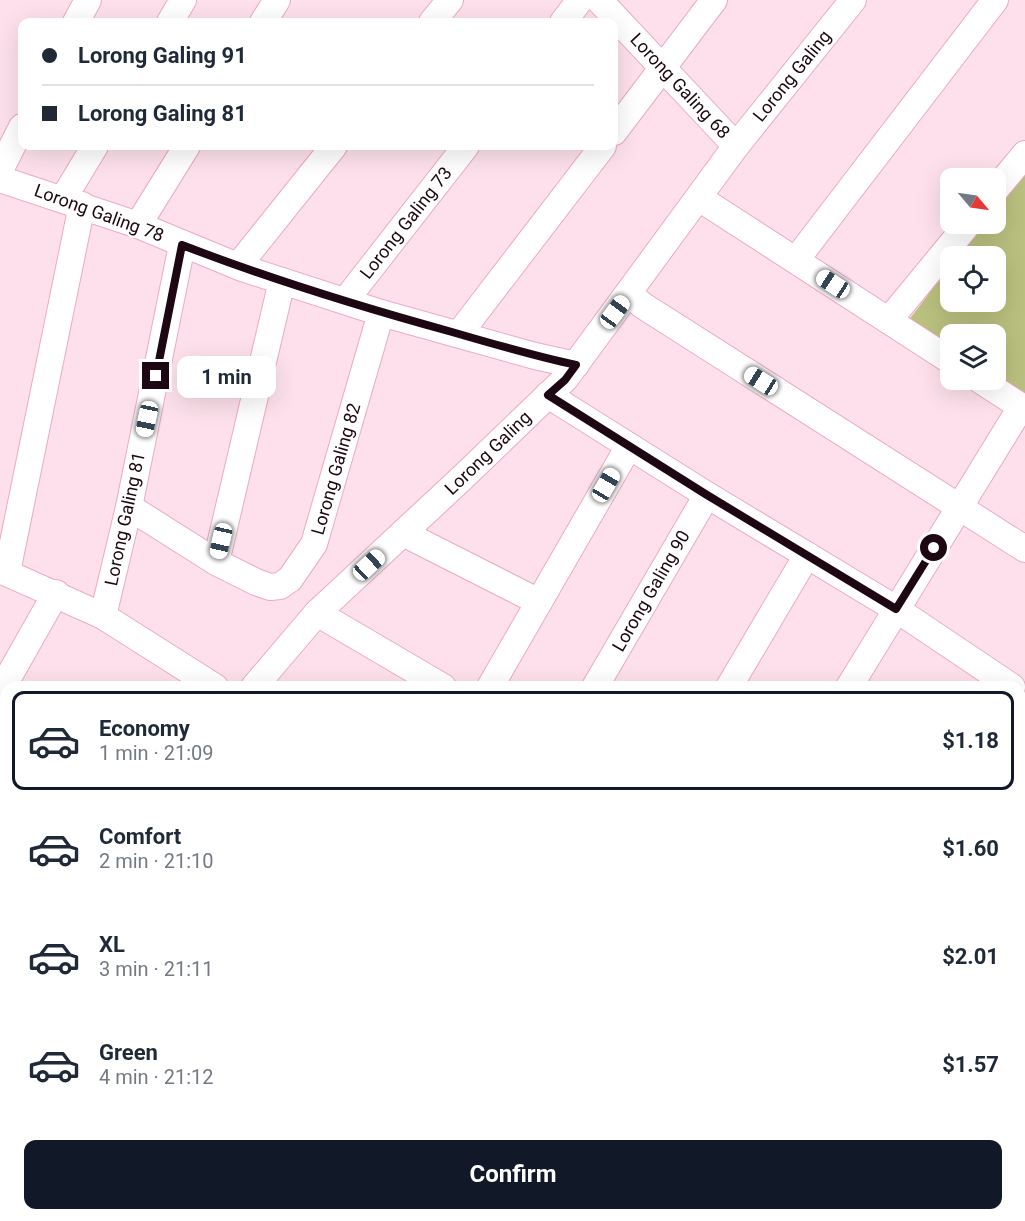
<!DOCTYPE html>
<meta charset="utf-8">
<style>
:root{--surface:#fff;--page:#f2f2f3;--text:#1f2937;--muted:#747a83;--line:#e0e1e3;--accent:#111827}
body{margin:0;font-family:Roboto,sans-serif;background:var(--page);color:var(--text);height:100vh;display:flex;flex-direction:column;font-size:22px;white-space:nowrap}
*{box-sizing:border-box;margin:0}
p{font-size:20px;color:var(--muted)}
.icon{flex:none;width:33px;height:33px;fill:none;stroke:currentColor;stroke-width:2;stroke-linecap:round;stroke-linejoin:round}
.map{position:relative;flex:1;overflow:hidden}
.details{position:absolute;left:0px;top:681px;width:1026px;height:540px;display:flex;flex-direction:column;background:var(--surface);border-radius:18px 18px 0 0;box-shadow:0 6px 24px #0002}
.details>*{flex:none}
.hud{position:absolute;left:18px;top:18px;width:600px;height:132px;border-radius:12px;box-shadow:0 6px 24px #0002;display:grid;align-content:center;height:132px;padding:0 24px;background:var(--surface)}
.needle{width:39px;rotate:119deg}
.fabs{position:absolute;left:940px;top:168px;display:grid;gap:12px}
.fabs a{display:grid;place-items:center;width:66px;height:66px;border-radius:12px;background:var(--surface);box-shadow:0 6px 24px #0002;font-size:30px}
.end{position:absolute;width:27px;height:27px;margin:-14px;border:8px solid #1d0712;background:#fff;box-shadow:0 0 0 3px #fff}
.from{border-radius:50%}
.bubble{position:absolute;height:42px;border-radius:12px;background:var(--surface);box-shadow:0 6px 24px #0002;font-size:20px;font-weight:700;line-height:42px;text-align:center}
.car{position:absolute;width:18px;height:36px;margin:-18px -9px;border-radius:8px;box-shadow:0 0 4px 2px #0007;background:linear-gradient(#fff 24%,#345 0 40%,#fff 0 76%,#345 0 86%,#fff 0)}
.hud b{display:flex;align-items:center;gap:21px;height:57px;font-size:22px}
.hud b+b{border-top:2px solid var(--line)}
.hud i{width:15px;height:15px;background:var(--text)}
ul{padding:10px 0 0;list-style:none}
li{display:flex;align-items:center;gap:18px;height:99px;margin:0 12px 9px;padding:0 12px;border:3px solid transparent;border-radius:12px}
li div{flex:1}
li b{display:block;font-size:22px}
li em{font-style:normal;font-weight:700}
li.current{border-color:var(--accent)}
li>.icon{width:54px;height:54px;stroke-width:1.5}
.button{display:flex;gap:12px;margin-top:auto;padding:12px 24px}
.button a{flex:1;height:69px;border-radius:12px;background:var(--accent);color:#fff;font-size:24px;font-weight:700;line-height:69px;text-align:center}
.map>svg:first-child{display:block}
.green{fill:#bac07e}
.building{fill:#f89bc4}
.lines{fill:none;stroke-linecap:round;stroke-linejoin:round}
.minor-casing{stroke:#eda9c5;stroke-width:28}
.minor{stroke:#fff;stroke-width:26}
.route{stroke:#1d0712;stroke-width:8}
.labels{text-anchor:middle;stroke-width:5;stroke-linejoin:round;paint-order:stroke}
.street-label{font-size:18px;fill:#1d0712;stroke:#fff}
</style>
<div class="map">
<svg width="1025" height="1221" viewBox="0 0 1025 1221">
<rect width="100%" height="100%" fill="#fde0eb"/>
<polygon class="green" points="1025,169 1025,396 996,378 996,334 951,334 951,349 908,321 951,265 951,302 996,302 996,256 958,256 983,224 996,224 996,207"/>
<g class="building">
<polygon points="820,1215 827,1215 834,1221 817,1221"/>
<polygon points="915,1215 982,1215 991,1221 921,1221"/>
</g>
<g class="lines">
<g class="minor-casing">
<g id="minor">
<polyline points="599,0 736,146"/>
<polyline points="76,22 88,0"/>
<polyline points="170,22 183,0"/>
<polyline points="263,22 277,0"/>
<polyline points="432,22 450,0"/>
<polyline points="563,22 580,0"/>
<polyline points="614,132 714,0"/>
<polyline points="0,170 22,127"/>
<polyline points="0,179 138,225 242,268 381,313 535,356 576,365"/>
<polyline points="996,189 1025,154"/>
<polyline points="699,198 951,361"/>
<polyline points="63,199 95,146"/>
<polyline points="138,225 187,146"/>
<polyline points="796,260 995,0"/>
<polyline points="238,266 334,146"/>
<polyline points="629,293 642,305 1025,549"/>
<polyline points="345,301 466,146"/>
<polyline points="889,320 968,224"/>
<polyline points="459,334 603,146"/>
<polyline points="980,380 1025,409"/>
<polyline points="548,395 707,495 896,609 1012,687"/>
<polyline points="129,507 216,562 256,582 270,587 280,586 290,579 314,544 381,313"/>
<polyline points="403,533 539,602"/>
<polyline points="216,562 282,281"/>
<polyline points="0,570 103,616 215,687"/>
<polyline points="7,572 82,205"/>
<polyline points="317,613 443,687"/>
<polyline points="103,616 129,507 182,245"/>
<polyline points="254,687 317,613 462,478 565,379 736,146 853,0"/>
<polyline points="490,687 629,446"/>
<polyline points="595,687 707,495"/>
<polyline points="729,687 807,555"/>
<polyline points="849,687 1021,407"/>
<polyline points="0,692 56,593"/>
<polyline points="0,822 6,825"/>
<polyline points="1020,825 1025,828"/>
<polyline points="1020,917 1025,909"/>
<polyline points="0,946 6,949"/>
<polyline points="1020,949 1025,952"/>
<polyline points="0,1090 6,1093"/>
<polyline points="0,1118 6,1121"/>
<polyline points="0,1159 6,1163"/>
<polyline points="96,1215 105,1221"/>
<polyline points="158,1215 166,1221"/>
<polyline points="223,1215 231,1221"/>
<polyline points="439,1215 448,1221"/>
<polyline points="636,1215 645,1221"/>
<polyline points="1020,1215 1023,1221"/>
<polyline points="286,1221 290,1215"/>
<polyline points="528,1221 532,1215"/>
<polyline points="745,1221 748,1215"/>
</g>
</g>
<use href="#minor" class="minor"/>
</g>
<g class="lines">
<path class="route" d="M156,376L182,245C270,279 361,307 452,332C493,344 534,356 576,365L565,380L548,395L707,495L896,609L934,548"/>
</g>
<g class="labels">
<g class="street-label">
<text transform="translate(792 76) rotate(-51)" y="6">Lorong Galing</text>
<text transform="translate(680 86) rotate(47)" y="6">Lorong Galing 68</text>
<text transform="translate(99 213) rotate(20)" y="6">Lorong Galing 78</text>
<text transform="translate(406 223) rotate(-52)" y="6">Lorong Galing 73</text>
<text transform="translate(488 453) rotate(-44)" y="6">Lorong Galing</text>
<text transform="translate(336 469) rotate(-74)" y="6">Lorong Galing 82</text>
<text transform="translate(125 519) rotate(-78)" y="6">Lorong Galing 81</text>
<text transform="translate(651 591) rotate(-60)" y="6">Lorong Galing 90</text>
</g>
</g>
</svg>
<div class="fabs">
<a><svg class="needle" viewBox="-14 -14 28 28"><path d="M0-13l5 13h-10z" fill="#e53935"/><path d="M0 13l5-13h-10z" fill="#747a83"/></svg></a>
<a><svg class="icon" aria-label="locate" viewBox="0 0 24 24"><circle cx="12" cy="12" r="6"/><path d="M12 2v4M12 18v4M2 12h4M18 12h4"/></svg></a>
<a><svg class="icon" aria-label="layers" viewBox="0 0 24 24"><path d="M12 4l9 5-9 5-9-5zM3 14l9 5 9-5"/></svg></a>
</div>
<i class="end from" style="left:934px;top:548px"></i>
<i class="end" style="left:156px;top:376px"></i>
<div class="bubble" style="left:177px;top:356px;width:99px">1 min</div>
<i class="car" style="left:833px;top:284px;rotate:303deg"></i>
<i class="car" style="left:615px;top:312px;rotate:36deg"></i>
<i class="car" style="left:761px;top:381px;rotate:302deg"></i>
<i class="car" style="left:147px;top:419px;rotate:192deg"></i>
<i class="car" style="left:606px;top:485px;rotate:30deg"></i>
<i class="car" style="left:221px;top:541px;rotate:193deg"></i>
<i class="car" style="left:369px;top:565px;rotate:47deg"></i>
<div class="hud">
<b><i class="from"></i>Lorong Galing 91</b>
<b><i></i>Lorong Galing 81</b>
</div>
<section class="details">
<ul>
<li class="current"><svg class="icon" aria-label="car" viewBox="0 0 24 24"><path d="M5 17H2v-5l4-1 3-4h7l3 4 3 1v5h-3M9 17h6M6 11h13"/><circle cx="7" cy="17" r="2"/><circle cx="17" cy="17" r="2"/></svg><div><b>Economy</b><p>1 min · 21:09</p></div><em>$1.18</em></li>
<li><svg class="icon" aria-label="car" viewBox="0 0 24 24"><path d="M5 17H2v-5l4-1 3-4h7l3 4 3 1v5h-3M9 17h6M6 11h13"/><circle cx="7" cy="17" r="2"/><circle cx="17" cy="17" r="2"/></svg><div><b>Comfort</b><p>2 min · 21:10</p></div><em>$1.60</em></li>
<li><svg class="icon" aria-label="car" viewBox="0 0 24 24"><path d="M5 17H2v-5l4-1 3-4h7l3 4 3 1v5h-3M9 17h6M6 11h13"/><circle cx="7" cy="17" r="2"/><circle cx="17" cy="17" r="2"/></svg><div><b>XL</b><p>3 min · 21:11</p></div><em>$2.01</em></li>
<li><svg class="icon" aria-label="car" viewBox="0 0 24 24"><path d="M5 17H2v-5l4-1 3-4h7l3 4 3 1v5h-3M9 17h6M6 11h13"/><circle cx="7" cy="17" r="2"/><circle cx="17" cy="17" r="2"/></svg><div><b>Green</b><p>4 min · 21:12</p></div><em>$1.57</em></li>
</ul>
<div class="button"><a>Confirm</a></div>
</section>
</div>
